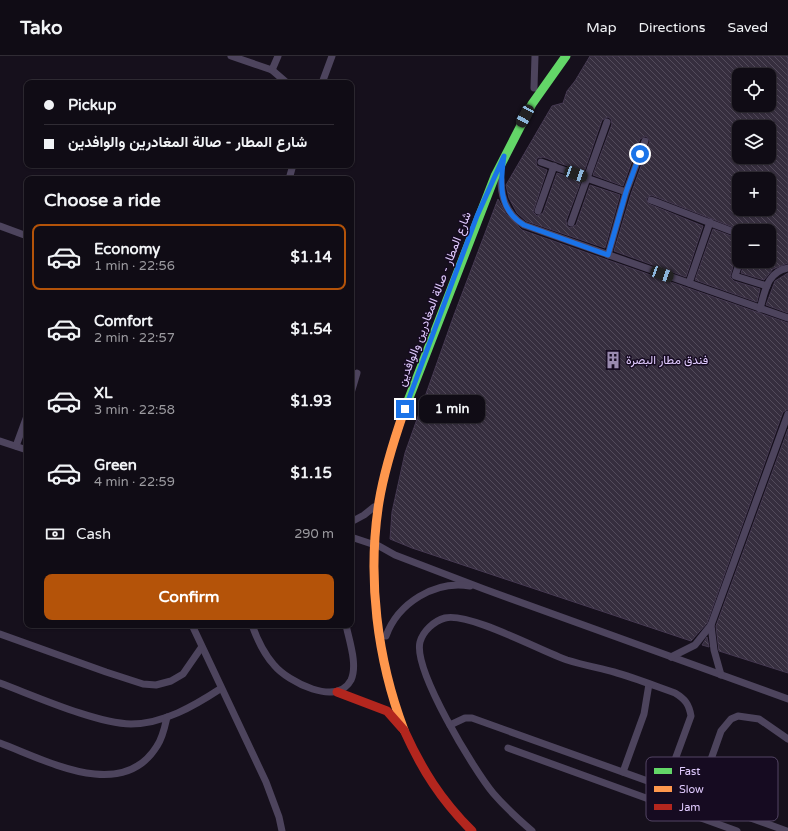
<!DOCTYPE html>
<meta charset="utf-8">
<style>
:root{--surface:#100c15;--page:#19151e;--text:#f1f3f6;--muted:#9c9ba0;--line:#302c34;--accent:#b45309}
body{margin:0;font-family:"Varela Round",Vazirmatn,sans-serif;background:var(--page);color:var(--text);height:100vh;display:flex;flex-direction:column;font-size:15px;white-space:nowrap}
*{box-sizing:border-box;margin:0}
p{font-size:13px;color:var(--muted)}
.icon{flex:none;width:22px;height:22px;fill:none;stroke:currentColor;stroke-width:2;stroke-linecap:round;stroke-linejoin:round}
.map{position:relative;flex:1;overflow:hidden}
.sheet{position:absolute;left:24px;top:120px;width:330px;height:452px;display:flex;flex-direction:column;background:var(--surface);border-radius:8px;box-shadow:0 1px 3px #0004,0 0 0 1px var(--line)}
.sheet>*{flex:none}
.top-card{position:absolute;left:24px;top:24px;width:330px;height:88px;border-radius:8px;box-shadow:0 1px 3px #0004,0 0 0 1px var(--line);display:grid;align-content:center;height:88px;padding:0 20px;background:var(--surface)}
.fabs{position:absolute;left:732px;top:12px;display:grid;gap:8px}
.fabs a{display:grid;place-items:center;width:44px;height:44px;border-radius:8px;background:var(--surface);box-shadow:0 1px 3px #0004,0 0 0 1px var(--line);font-size:20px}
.end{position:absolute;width:18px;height:18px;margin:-9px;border:5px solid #1a73e8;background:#fff;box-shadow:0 0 0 2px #fff}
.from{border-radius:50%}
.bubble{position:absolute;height:28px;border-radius:8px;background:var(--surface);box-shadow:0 1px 3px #0004,0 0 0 1px var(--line);font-size:13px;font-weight:700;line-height:28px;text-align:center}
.car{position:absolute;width:12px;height:24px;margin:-12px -6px;border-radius:5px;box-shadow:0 0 3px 1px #0007;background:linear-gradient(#222 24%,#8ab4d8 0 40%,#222 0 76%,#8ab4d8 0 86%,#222 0)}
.top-card b{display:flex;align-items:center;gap:14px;height:38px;font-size:15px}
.top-card b+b{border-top:1px solid var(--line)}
.top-card i{width:10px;height:10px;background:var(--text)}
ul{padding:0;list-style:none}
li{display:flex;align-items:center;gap:12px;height:66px;margin:0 8px 6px;padding:0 12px;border:2px solid transparent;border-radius:8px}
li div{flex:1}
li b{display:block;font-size:15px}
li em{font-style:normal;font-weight:700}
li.active{border-color:var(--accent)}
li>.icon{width:36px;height:36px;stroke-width:1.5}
h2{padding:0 20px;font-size:18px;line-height:48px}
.pay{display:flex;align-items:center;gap:10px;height:44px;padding:0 20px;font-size:15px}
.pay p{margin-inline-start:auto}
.cta{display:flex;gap:8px;margin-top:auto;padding:8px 20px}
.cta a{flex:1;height:46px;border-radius:8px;background:var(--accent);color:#fff;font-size:16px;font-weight:700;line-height:46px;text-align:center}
header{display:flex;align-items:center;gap:24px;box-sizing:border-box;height:56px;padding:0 20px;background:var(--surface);border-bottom:1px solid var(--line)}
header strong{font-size:19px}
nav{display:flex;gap:22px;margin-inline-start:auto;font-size:14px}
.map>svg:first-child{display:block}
.building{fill:url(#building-back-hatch);stroke:#453951;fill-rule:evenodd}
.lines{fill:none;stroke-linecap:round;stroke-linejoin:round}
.lane{stroke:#4d445d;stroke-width:7}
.fast{stroke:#63d668;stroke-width:9}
.slow{stroke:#ff974d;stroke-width:9}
.jam{stroke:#b3261e;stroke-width:9}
.route{stroke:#1a73e8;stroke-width:5}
.labels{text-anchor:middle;stroke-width:3;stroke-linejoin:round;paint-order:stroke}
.street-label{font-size:12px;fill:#e1cbff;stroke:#160b21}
.poi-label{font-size:12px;fill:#e1cbff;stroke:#160b21;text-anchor:start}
.key{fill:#160b21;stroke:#534564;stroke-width:1}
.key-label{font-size:11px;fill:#e1cbff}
</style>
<header>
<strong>Tako</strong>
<nav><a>Map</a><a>Directions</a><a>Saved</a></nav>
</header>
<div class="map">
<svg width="788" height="775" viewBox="0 0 788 775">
<defs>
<pattern id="building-back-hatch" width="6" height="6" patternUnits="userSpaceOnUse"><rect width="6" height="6" fill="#362e3e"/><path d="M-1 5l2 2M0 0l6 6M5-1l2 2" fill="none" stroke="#534b5b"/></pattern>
</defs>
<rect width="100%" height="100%" fill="#16101c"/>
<g class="building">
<path d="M590,0H788V207L773,213L764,224L741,217L745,205H769V175H743L651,139L646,143L649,148L703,170L686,221L614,195L631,138L650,85L646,80L640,83L623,130L593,119L612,68L611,63L608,61L602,64L584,116L543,101L537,102L536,107L537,110L547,114L533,156L537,160L543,157L557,117L581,125L566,165L567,170L570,172L576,169L590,129L620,139L605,192L526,165L517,157L509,142L506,129L552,50L563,47L567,35L575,25ZM739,19H769V49H739ZM739,71H769V101H739ZM739,123H769V153H739Z"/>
<polygon points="498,143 506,158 522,174 788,267 788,353 783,356 707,567 691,585 412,492 390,483 392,456 405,397 454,259"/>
<polygon points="713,173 739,183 739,200 735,203 730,221 734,225 760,233 757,246 695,224"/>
<polygon points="788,217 788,257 766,249 775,225"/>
<polygon points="788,373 788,617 719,595 716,570"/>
<polygon points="707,581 709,591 702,589"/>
</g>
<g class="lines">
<g class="lane">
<polyline points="231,0 272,14 287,27"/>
<polyline points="272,14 278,0"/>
<polyline points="322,27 332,0"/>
<polyline points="534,32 535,0"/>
<polyline points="541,106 626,136 645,85"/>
<polyline points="289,123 293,109"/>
<path d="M501,124C501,143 508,159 524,169L788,262"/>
<polyline points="651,144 739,178"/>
<polyline points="538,155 554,110"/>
<polyline points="571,167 607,66"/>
<polyline points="0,170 27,180"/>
<polyline points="608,199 626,136"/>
<polyline points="740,205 735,220 767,230"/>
<polyline points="689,227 710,166"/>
<path d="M760,253C765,235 767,216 788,212"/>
<polyline points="351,337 357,317"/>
<polyline points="0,385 27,394"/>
<polyline points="16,390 27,360"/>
<polyline points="351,466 364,459 374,451"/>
<polyline points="351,481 372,488"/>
<polyline points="379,490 395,499 484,533 788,643"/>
<polyline points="192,569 266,726 279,761 282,775"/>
<path d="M252,569C257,583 264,598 274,609C288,626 337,651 351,624C358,609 349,584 346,569"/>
<polyline points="711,569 714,594 721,619"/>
<polyline points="0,578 106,616 143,628 156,629 171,625 183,618 201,592"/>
<path d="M386,580C398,547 435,524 470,530"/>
<polyline points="671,601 695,589 711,569 788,358"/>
<path d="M0,627C35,640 95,667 131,668C163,668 194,650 220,633"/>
<polyline points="450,669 465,662 472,662 787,775"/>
<path d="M0,687C46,704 122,747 157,690C163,681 165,670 167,661"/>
<polyline points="508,692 737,775"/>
<polyline points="623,716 644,658 649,628"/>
<polyline points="697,743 721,675 731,663 738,660 759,663 788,683"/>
<path d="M532,775C518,763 505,751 493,737C474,714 413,614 420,586C423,575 434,565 445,562C469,556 541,595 567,604C583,609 599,612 614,616C635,622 655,630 675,637C685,643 689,648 691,660L665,731"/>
</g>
<polyline class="fast" points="404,355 495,120 532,48 566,0"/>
<path class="slow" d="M404,355C394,384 384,415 379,446C367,521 377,603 404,674"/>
<g class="jam">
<polyline points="337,636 387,655 402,672"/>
<path d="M404,674C422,714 441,744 472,775"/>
</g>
</g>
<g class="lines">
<path class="route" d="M405,353L477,160L504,100C500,127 498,154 524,169L608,199L626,136L640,98"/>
</g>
<defs>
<g id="building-bare" transform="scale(1.38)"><path d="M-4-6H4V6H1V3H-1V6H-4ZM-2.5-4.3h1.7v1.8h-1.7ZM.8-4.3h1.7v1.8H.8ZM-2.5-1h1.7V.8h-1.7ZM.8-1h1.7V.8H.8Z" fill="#9a8ab0" stroke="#160b21" stroke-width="2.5" paint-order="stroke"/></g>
</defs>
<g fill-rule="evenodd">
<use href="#building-bare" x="613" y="304"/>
</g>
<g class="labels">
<g class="street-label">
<text transform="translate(434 243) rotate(-69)" y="4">شارع المطار - صالة المغادرين والوافدين</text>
</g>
<g class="poi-label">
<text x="626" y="308">فندق مطار البصرة</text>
</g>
</g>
<rect x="646" y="701" width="132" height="64" rx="6" class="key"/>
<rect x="654" y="712" width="18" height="6" fill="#63d668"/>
<rect x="654" y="730" width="18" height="6" fill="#ff974d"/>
<rect x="654" y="748" width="18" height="6" fill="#b3261e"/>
<g class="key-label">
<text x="679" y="719">Fast</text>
<text x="679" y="737">Slow</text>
<text x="679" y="755">Jam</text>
</g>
</svg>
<div class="fabs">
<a><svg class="icon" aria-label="locate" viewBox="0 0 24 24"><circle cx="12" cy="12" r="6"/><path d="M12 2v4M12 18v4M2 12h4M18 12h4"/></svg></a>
<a><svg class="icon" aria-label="layers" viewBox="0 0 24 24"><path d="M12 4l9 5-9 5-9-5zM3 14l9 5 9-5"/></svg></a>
<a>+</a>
<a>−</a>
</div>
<i class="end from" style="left:640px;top:98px"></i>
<i class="end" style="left:405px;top:353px"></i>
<div class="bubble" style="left:419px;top:339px;width:66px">1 min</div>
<i class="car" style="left:525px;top:60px;rotate:208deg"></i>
<i class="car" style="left:576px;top:118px;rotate:110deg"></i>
<i class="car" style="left:662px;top:218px;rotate:110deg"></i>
<div class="top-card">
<b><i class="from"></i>Pickup</b>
<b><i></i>شارع المطار - صالة المغادرين والوافدين</b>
</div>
<section class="sheet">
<h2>Choose a ride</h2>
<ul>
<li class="active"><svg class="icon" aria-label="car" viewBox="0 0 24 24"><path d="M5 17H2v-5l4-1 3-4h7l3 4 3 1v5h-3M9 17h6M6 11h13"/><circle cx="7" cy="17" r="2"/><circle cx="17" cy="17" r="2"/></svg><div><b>Economy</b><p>1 min · 22:56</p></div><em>$1.14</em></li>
<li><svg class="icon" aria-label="car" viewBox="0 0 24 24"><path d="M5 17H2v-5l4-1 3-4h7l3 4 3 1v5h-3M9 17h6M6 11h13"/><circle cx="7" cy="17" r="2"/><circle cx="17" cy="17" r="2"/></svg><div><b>Comfort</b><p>2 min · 22:57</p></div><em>$1.54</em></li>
<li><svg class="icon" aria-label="car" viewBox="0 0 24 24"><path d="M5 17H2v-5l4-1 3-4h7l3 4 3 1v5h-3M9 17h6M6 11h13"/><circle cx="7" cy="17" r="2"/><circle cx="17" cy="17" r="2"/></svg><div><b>XL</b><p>3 min · 22:58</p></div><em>$1.93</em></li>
<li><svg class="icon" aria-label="car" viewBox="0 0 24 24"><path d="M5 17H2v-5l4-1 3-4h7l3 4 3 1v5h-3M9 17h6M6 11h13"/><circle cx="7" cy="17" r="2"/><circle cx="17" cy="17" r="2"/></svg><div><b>Green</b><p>4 min · 22:59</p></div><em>$1.15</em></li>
</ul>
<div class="pay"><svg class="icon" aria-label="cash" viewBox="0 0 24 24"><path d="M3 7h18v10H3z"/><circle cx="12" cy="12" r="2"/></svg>Cash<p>290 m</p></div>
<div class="cta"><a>Confirm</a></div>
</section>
</div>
